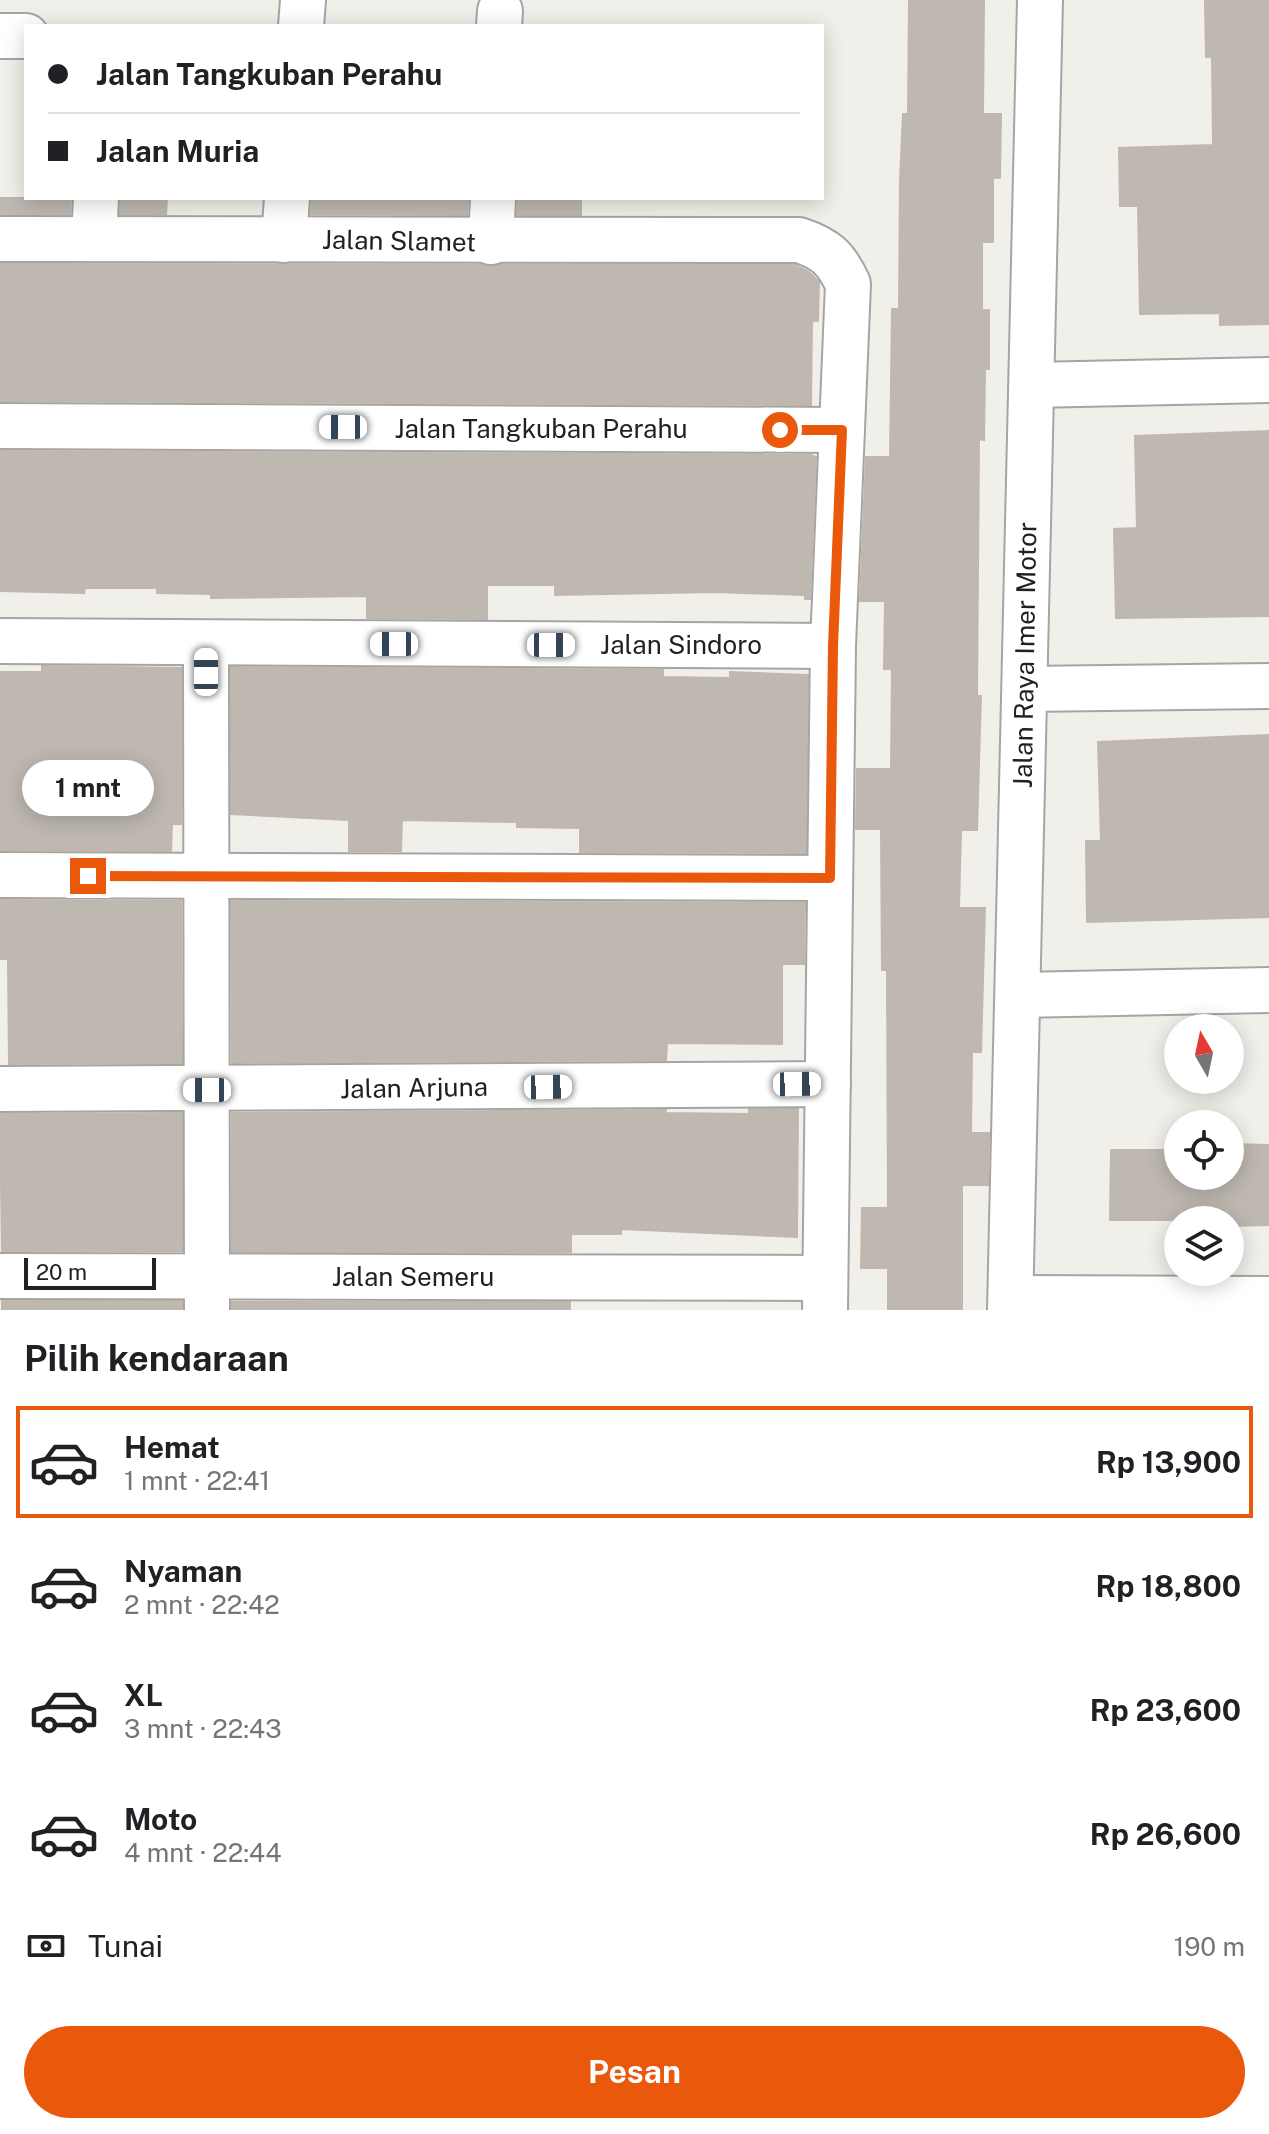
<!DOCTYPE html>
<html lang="id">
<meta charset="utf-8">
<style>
:root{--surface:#fff;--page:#f2f2f2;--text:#202124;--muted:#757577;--line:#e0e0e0;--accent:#ea580c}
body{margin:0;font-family:"Public Sans",sans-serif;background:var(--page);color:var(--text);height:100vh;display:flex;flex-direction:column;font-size:30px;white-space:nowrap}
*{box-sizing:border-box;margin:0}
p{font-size:26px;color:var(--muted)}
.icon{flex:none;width:44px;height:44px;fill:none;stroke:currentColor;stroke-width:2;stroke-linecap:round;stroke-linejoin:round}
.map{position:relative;height:1310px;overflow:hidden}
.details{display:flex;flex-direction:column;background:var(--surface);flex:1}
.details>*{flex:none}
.banner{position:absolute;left:24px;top:24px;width:800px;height:176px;border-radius:0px;box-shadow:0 4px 20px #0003;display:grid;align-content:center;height:176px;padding:0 24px;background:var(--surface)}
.needle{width:52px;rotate:351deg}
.controls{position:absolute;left:1164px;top:1014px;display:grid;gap:16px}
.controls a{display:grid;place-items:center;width:80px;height:80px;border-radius:50%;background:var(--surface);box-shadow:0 4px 20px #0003;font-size:40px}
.scale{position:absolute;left:24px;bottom:20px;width:132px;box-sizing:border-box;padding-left:8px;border:4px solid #212121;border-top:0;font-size:22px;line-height:28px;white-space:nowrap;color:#212121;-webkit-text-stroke:6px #fff;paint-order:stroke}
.end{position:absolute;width:36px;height:36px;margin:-18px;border:10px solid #ea580c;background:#fff;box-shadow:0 0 0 4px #fff}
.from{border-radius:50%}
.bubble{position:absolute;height:56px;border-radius:28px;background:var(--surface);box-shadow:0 4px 20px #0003;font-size:26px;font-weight:700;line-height:56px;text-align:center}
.car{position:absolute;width:24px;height:48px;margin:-24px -12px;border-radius:10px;box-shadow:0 0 6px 2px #0007;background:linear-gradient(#fff 24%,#345 0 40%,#fff 0 76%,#345 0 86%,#fff 0)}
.banner b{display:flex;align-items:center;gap:28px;height:76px;font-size:30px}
.banner b+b{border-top:2px solid var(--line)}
.banner i{width:20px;height:20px;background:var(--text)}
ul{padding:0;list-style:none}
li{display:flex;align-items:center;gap:24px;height:112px;margin:0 16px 12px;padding:0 8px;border:4px solid transparent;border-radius:0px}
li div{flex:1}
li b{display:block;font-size:30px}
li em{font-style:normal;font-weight:700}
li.on{border-color:var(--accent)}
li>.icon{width:72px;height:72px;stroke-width:1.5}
h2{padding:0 24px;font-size:36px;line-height:96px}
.pay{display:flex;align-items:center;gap:20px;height:88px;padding:0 24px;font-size:30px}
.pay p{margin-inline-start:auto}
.cta{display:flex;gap:16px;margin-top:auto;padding:16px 24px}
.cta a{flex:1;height:92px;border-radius:48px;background:var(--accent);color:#fff;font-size:32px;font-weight:700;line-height:92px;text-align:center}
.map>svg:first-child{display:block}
.building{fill:#beb8b1;stroke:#c1b7ac;stroke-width:2}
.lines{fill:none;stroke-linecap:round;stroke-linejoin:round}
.minor-casing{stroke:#a5a5a5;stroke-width:48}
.minor{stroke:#fff;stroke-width:44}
.route{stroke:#ea580c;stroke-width:10}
.labels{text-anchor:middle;stroke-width:6;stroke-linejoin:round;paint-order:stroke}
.street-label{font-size:26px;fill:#212121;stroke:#fff}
</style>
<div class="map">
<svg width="1269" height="1310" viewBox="0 0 1269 1310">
<rect width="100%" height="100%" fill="#f1efe9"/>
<g class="building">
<polygon points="909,0 984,0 983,114 1001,114 1000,178 993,178 993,242 982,242 982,310 989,310 989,369 985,369 984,440 979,439 977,696 981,696 977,830 961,830 959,908 985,908 981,1052 972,1052 971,1133 989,1133 988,1185 962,1185 962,1310 888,1310 888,1268 861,1268 862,1208 888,1208 887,970 882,970 881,829 856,829 857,769 891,769 892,669 884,669 885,601 860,601 866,457 890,457 892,309 899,309 900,180 903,114 908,114"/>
<polygon points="1205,0 1269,0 1269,324 1220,325 1220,313 1140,314 1138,206 1120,206 1119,148 1213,145 1212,57 1206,57"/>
<polygon points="0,198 71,198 70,214 0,214"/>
<polygon points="121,198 167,198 166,214 120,214"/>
<polygon points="312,198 468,198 467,215 311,214"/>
<polygon points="518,198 581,198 581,215 517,215"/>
<polygon points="0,264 795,265 809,272 819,282 818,321 812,321 811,405 0,401"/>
<polygon points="1269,431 1269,616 1116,618 1114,529 1137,528 1135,436"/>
<polygon points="0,451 811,455 816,457 810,599 805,599 805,595 715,592 555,595 555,585 487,585 487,619 367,618 367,596 211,598 211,594 157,593 157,588 85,588 84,593 0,591"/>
<polygon points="42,666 181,668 181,824 172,824 171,851 0,850 0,672 42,672"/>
<polygon points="231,667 663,670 663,677 730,678 730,672 808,675 806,853 580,852 580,828 517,827 517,822 402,820 401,851 349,851 349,820 231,814"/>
<polygon points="1269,735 1269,917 1087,922 1086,841 1101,841 1098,742"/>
<polygon points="0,900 181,901 182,1063 9,1064 8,959 0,959"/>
<polygon points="231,901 805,903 804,964 782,964 782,1044 667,1043 666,1060 232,1063"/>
<polygon points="749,1109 798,1109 797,1237 621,1229 621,1234 571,1234 571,1252 232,1252 232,1113 666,1110 665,1113 749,1114"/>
<polygon points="182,1113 182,1251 2,1251 0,1114"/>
<polygon points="1178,1143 1178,1176 1230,1176 1230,1144 1269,1145 1269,1225 1230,1226 1230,1220 1178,1220 1177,1226 1177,1220 1110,1220 1111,1150 1178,1150"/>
<rect x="2" y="1301" width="180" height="9"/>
<rect x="232" y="1302" width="338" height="8"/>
</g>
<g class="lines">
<g class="minor-casing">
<g id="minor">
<polyline points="301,26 303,0"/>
<polyline points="499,26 500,11"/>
<polyline points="0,36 26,36"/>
<path d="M0,239L799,240C826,249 836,258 848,284L833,646L825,1310"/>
<polyline points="94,239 96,198"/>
<polyline points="284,240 287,198"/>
<polyline points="491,242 493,198"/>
<polyline points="1032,385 1269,380"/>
<polyline points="0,426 842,430"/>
<polyline points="0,641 833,646"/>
<polyline points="206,643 207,1310"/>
<polyline points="1025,689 1269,686"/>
<polyline points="0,875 830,878"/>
<polyline points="1018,995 1269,990"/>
<polyline points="0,1089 828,1084"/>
<polyline points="0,1276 825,1278"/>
<polyline points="1011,1298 1269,1299"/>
<polyline points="1010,1310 1040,0"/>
</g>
</g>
<use href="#minor" class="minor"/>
</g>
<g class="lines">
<polyline class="route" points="88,876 830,878 833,646 842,430 780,430"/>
</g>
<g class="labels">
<g class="street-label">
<text transform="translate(399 241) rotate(1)" y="9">Jalan Slamet</text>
<text x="541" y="438">Jalan Tangkuban Perahu</text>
<text x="681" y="654">Jalan Sindoro</text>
<text transform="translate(1025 655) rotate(-89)" y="9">Jalan Raya Imer Motor</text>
<text transform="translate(414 1088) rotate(-1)" y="9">Jalan Arjuna</text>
<text x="413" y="1286">Jalan Semeru</text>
</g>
</g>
</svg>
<div class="controls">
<a><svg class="needle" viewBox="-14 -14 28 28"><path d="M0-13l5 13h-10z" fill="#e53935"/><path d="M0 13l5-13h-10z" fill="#757577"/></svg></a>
<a><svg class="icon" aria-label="locate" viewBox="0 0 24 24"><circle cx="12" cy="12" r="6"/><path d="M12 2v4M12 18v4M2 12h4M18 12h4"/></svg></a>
<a><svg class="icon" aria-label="layers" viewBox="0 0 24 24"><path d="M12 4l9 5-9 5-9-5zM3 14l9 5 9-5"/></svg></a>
</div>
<div class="scale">20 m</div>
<i class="end from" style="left:780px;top:430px"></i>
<i class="end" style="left:88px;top:876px"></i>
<div class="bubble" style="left:22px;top:760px;width:132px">1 mnt</div>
<i class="car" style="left:343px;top:427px;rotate:270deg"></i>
<i class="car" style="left:394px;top:644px;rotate:270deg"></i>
<i class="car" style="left:551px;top:645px;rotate:90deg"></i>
<i class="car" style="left:206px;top:672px;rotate:0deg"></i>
<i class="car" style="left:797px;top:1084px;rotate:89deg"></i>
<i class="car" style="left:548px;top:1087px;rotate:89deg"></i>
<i class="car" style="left:207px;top:1090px;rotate:270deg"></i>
<div class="banner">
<b><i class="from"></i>Jalan Tangkuban Perahu</b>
<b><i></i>Jalan Muria</b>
</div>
</div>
<section class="details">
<h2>Pilih kendaraan</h2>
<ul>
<li class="on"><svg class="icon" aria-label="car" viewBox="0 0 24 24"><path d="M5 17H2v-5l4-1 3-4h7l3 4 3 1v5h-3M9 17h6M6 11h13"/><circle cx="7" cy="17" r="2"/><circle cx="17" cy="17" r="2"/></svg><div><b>Hemat</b><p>1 mnt · 22:41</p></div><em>Rp 13,900</em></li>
<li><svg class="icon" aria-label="car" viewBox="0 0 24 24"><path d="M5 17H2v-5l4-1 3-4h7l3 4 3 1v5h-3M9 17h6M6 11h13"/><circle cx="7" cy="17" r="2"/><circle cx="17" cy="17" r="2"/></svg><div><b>Nyaman</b><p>2 mnt · 22:42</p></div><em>Rp 18,800</em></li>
<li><svg class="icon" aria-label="car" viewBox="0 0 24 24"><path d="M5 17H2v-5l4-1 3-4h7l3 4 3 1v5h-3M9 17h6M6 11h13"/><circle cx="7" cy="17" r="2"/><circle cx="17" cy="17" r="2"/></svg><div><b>XL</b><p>3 mnt · 22:43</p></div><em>Rp 23,600</em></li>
<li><svg class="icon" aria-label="car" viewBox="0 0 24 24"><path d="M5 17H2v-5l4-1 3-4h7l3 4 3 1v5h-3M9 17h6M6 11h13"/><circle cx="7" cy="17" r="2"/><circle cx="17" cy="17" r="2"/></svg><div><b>Moto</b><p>4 mnt · 22:44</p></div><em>Rp 26,600</em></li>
</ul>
<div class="pay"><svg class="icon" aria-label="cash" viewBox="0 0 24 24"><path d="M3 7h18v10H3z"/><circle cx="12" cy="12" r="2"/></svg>Tunai<p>190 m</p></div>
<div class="cta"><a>Pesan</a></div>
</section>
